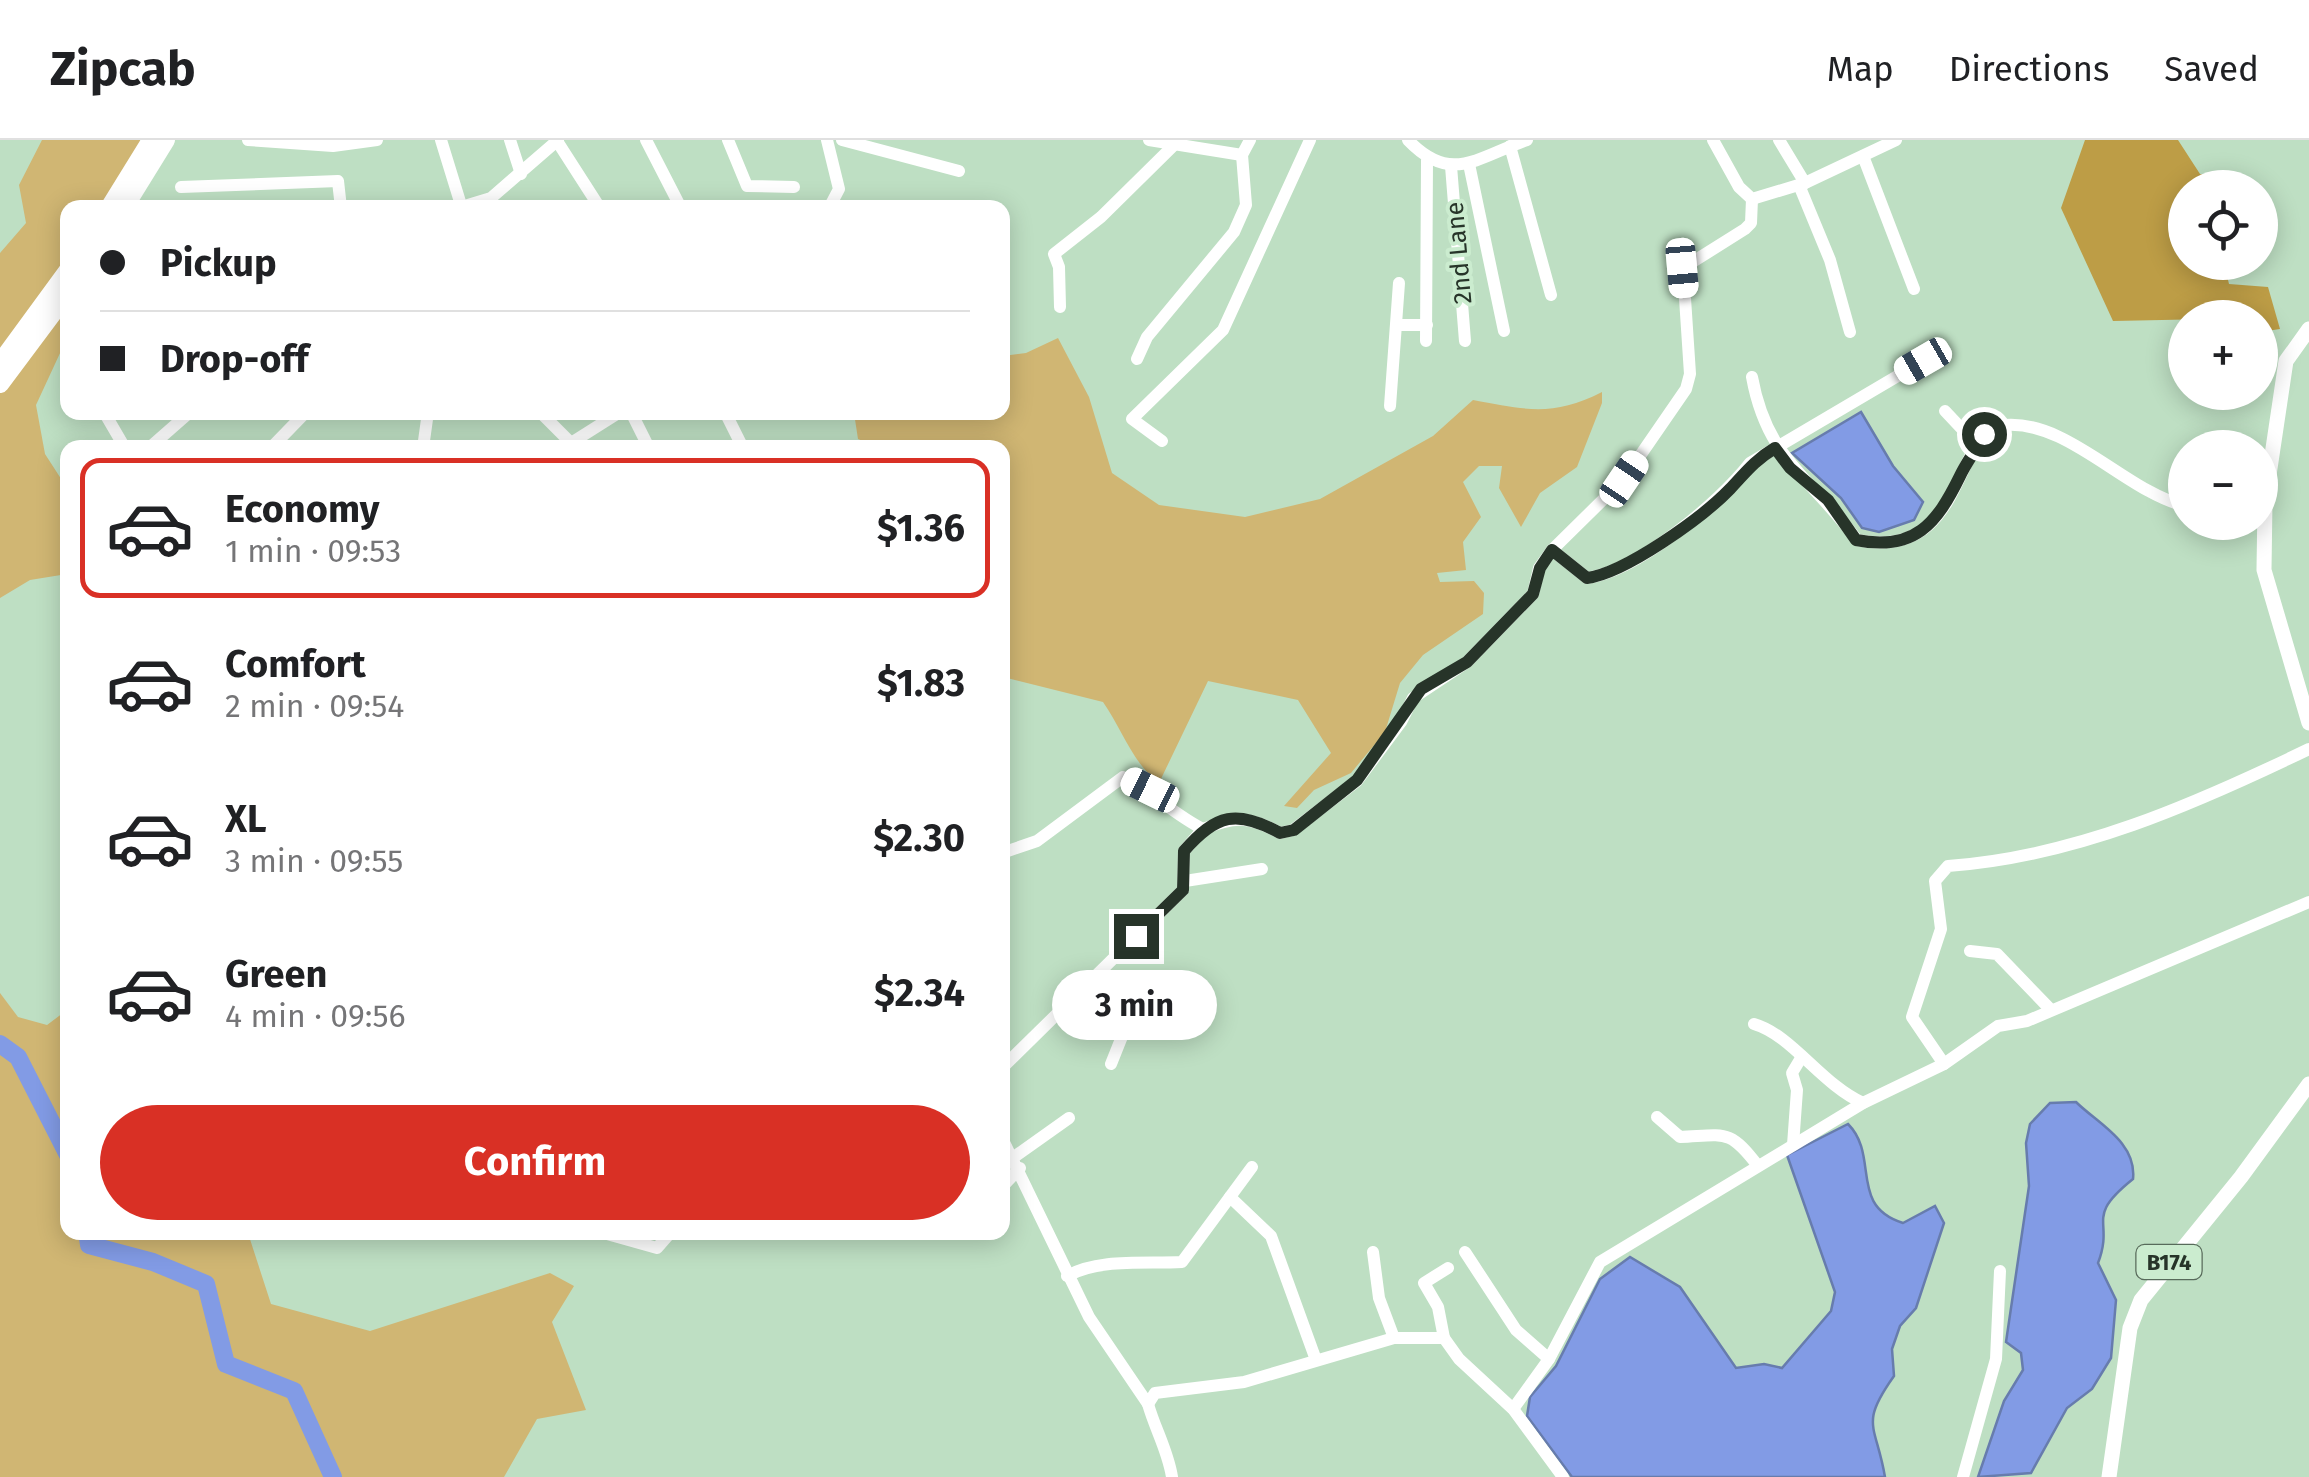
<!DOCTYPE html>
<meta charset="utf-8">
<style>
:root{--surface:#fff;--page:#f2f2f2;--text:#202124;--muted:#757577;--line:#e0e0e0;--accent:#d93025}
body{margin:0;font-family:"Fira Sans",sans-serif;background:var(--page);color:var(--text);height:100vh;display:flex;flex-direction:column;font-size:38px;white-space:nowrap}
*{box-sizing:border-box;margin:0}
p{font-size:32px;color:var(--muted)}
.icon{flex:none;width:55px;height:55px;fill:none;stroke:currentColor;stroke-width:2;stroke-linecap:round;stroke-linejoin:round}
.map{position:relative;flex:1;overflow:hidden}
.sheet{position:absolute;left:60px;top:300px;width:950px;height:800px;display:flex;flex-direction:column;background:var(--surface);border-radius:20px;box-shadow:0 5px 25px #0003}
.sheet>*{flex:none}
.hud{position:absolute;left:60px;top:60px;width:950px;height:220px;border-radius:20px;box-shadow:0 5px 25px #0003;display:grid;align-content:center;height:220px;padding:0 40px;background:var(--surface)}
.fabs{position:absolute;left:2168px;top:30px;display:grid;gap:20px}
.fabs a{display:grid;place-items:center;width:110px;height:110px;border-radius:50%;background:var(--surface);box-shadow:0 5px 25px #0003;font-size:50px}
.end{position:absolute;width:45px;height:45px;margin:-22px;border:12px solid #273429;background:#fff;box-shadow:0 0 0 5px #fff}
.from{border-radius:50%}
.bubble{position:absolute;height:70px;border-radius:35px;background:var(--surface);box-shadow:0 5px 25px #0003;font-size:32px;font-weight:700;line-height:70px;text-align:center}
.car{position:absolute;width:30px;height:60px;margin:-30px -15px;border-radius:12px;box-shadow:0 0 8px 2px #0007;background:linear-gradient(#fff 24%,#345 0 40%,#fff 0 76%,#345 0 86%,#fff 0)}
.hud b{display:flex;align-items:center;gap:35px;height:95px;font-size:38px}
.hud b+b{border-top:2px solid var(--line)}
.hud i{width:25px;height:25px;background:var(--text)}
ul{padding:18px 0 0;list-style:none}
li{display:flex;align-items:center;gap:30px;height:140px;margin:0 20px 15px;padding:0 20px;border:5px solid transparent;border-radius:20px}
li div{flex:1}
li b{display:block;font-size:38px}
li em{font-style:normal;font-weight:700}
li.selected{border-color:var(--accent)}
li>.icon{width:90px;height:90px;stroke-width:1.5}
.cta{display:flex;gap:20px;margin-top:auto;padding:20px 40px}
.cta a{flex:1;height:115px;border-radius:60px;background:var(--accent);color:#fff;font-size:40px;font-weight:700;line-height:115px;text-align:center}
header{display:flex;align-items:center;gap:60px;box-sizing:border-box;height:140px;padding:0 50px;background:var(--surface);border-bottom:2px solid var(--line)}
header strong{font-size:48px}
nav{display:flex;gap:55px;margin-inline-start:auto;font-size:35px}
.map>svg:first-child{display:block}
.green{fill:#d0b673}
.forest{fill:#bd9d46}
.water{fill:#829be5;stroke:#677cad;stroke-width:2.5}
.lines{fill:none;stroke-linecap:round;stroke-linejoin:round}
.river{stroke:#829be5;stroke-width:18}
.minor{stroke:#fff;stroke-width:12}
.major{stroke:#fff;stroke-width:15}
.highway{stroke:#fff;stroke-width:18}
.route{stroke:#273429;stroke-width:12}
.labels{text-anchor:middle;stroke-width:8;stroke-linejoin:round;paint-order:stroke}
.shield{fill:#cbeccf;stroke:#586b5b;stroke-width:2.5}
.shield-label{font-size:22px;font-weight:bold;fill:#273429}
.street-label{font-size:25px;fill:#273429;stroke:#cbeccf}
</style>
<header>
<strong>Zipcab</strong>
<nav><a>Map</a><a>Directions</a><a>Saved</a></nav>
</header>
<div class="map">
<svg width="2309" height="1337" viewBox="0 0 2309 1337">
<rect width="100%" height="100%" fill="#bedfc3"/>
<g class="green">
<polygon points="42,0 140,0 143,49 134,67 68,68 67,198 36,265 45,314 67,348 67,434 30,440 0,458 0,113 26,83 19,45"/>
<path d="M1058,198L1089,257L1112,333L1159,365L1245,377L1320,359L1433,296L1473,260C1526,270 1553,277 1602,252V263L1577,327L1540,353L1521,387L1499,348L1502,326H1479L1463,342L1481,377L1463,402L1466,430L1437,433L1440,442L1474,441L1484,453L1483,474L1423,515L1400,543L1385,592L1351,633L1314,650L1297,668L1284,666L1331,613L1298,560L1208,541L1159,643C1133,624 1122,589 1103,562L1003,537L1002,308L877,307L858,299L854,273L1002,272L1003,216L1026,213Z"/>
<polygon points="0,853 18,877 47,885 67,870 68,1092 248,1093 271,1164 370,1191 550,1133 574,1146 552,1182 586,1270 537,1279 504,1337 0,1337"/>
</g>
<polygon class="forest" points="2085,0 2178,0 2200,34 2226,36 2230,47 2185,48 2185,122 2224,123 2229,144 2268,147 2280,189 2260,192 2260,178 2113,181 2061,68"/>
<g class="water">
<polygon points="1861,272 1893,326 1923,362 1914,380 1879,392 1862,388 1841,358 1792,313"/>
<path d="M2076,962C2097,983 2137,1002 2133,1039C2083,1079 2115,1079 2098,1123L2116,1160L2111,1218L2092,1249L2067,1268L2031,1333L1978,1337L2004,1261L2023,1230L2021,1213L2006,1202L2029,1046L2026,1003L2030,984L2050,963Z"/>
<path d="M1848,984C1880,1016 1848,1066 1903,1083L1935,1066L1944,1083L1916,1168L1900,1186L1892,1209L1894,1236C1859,1285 1876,1284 1885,1337H1572L1527,1276L1530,1257L1556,1226L1600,1139L1630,1117L1680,1147L1736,1228L1764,1224L1782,1228L1831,1171L1835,1152L1787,1015Z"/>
</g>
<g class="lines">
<g class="river">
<polyline points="0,904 18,917 68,1015"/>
<polyline points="87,1092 89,1105 153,1122 206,1144 226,1224 294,1251 333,1337"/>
</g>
<g class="minor">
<polyline points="248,0 333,6 377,0"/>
<polyline points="441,0 461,65"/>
<polyline points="510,0 521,34"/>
<polyline points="646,0 681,68"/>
<polyline points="728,0 747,46 794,47"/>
<polyline points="827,0 839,49 829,68"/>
<polyline points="842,0 959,31"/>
<polyline points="1149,0 1242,15"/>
<path d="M1408,0C1451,45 1478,17 1527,0"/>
<polyline points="1713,0 1739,47 1752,59 1805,43 1896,0"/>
<polyline points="1779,0 1805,43"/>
<polyline points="557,1 600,68"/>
<polyline points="1510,6 1551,155"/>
<polyline points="1863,16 1914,149"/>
<polyline points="1469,24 1504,191"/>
<polyline points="1451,26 1465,201"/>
<polyline points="1799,45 1830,120 1850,192"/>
<polyline points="181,47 338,41 341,68"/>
<polyline points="415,68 449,68"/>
<polyline points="458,68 491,58 558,0"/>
<polyline points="1060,167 1059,127 1054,114 1101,77 1174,5"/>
<polyline points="1397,185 1427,185"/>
<polyline points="1426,201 1427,20"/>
<polyline points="1137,219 1147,197 1234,92 1246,65 1242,15 1250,0"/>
<path d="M1752,237C1767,320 1811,337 1857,400C1968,422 1951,290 2005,285C2068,280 2125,351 2185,366"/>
<polyline points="1390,266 1399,143"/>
<polyline points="1945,271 1978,306"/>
<polyline points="104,272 125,308"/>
<polyline points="540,272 571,303 620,272"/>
<polyline points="631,272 649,308"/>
<polyline points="725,272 743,308"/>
<polyline points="1162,301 1132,279 1223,190 1310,0"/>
<polyline points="149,308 190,272"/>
<polyline points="271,308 306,272"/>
<polyline points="423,308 428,272"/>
<path d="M1552,410L1587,438C1637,431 1719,363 1750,323L1923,221"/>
<path d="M1203,689C1235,676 1249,676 1280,693L1293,690L1357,641L1401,582L1413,558L1467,522L1533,454L1539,428L1552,410L1624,339L1686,249L1690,234L1683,128L1745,89L1751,83L1752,59"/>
<path d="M1002,713L1037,701L1123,637C1153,652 1173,674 1203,689L1184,711L1183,750L1002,928"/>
<polyline points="1185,741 1262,729"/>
<polyline points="1970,811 1997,814 2050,869"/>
<polyline points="1090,842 1129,879 1111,924"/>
<path d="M1754,884C1792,895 1821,944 1863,963"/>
<path d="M1944,924L1912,877L1941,789L1935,741L1948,726C2075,717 2195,664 2309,609"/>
<path d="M1657,977L1680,997C1725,995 1729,988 1758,1026"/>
<polyline points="1002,998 1089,1177 1148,1264 1155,1253 1244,1242 1394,1198 1444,1198 1459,1219 1513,1269 1563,1337"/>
<polyline points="1793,1005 1797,950 1792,933 1801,918"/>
<polyline points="1014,1017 1069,978"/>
<polyline points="1002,1047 1020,1028"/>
<polyline points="1230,1057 1271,1096 1316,1220"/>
<polyline points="600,1092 657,1108 671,1092"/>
<polyline points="1373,1112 1379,1158 1394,1198"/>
<polyline points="1465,1112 1516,1190 1549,1219"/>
<path d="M1067,1136C1099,1118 1145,1124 1182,1122L1252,1027"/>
<polyline points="1444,1198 1438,1167 1424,1143 1448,1128"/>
<path d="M1148,1264C1155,1289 1168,1311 1172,1337"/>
<polyline points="1513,1269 1549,1219 1600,1122 1863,963 1944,924 1998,886 2027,881 2309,762"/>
<polyline points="1963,1337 1996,1219 2000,1131"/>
</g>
<g class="major">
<polyline points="2309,189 2286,221 2265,362 2264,430 2309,583"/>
<polyline points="2109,1337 2130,1188 2141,1160 2241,1037 2309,944"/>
</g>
<g class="highway">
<polyline points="109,68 151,0"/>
<polyline points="124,68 166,0"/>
<polyline points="0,223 68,130"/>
<polyline points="0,244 68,153"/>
</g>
</g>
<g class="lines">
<path class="route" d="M1136,796L1183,750L1184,711C1216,674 1237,669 1280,693L1294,690L1357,640L1421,549L1467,522L1533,454L1540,428L1552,410L1587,438C1625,433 1702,378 1730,349C1746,332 1755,320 1775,308L1790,328L1828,360L1856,400C1915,412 1937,383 1960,336C1967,321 1977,309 1984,294"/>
</g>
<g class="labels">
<rect class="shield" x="2136.5" y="1105" width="65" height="34" rx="8"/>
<g class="shield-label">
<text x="2169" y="1130">B174</text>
</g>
<g class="street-label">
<text transform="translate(1458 113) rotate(-95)" y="9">2nd Lane</text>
</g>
</g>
</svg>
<div class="fabs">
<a><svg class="icon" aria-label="locate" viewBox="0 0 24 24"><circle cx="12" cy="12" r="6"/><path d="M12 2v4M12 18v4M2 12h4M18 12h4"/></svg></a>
<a>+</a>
<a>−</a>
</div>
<i class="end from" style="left:1984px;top:294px"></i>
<i class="end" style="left:1136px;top:796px"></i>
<div class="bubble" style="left:1052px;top:830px;width:165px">3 min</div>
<i class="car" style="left:1682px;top:128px;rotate:175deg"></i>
<i class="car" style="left:1923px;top:221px;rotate:240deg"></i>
<i class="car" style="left:1624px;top:339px;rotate:34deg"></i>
<i class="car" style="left:1150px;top:650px;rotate:296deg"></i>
<div class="hud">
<b><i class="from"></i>Pickup</b>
<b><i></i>Drop-off</b>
</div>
<section class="sheet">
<ul>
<li class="selected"><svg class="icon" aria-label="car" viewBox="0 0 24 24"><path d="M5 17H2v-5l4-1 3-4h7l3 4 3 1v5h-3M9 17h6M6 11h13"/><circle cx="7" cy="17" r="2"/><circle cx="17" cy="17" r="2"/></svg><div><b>Economy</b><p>1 min · 09:53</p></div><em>$1.36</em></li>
<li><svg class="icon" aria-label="car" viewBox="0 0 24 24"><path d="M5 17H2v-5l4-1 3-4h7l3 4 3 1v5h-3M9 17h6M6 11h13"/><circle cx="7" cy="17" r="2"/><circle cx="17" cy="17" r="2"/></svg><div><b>Comfort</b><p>2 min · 09:54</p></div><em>$1.83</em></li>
<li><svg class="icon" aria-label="car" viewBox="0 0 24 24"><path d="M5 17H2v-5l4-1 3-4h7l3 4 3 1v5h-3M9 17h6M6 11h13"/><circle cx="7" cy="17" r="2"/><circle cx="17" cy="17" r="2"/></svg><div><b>XL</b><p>3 min · 09:55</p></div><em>$2.30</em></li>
<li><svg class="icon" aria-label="car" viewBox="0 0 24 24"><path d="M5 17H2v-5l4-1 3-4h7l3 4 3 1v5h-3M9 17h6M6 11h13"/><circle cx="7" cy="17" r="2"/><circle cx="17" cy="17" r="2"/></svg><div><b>Green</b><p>4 min · 09:56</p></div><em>$2.34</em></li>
</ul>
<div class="cta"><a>Confirm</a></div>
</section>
</div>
